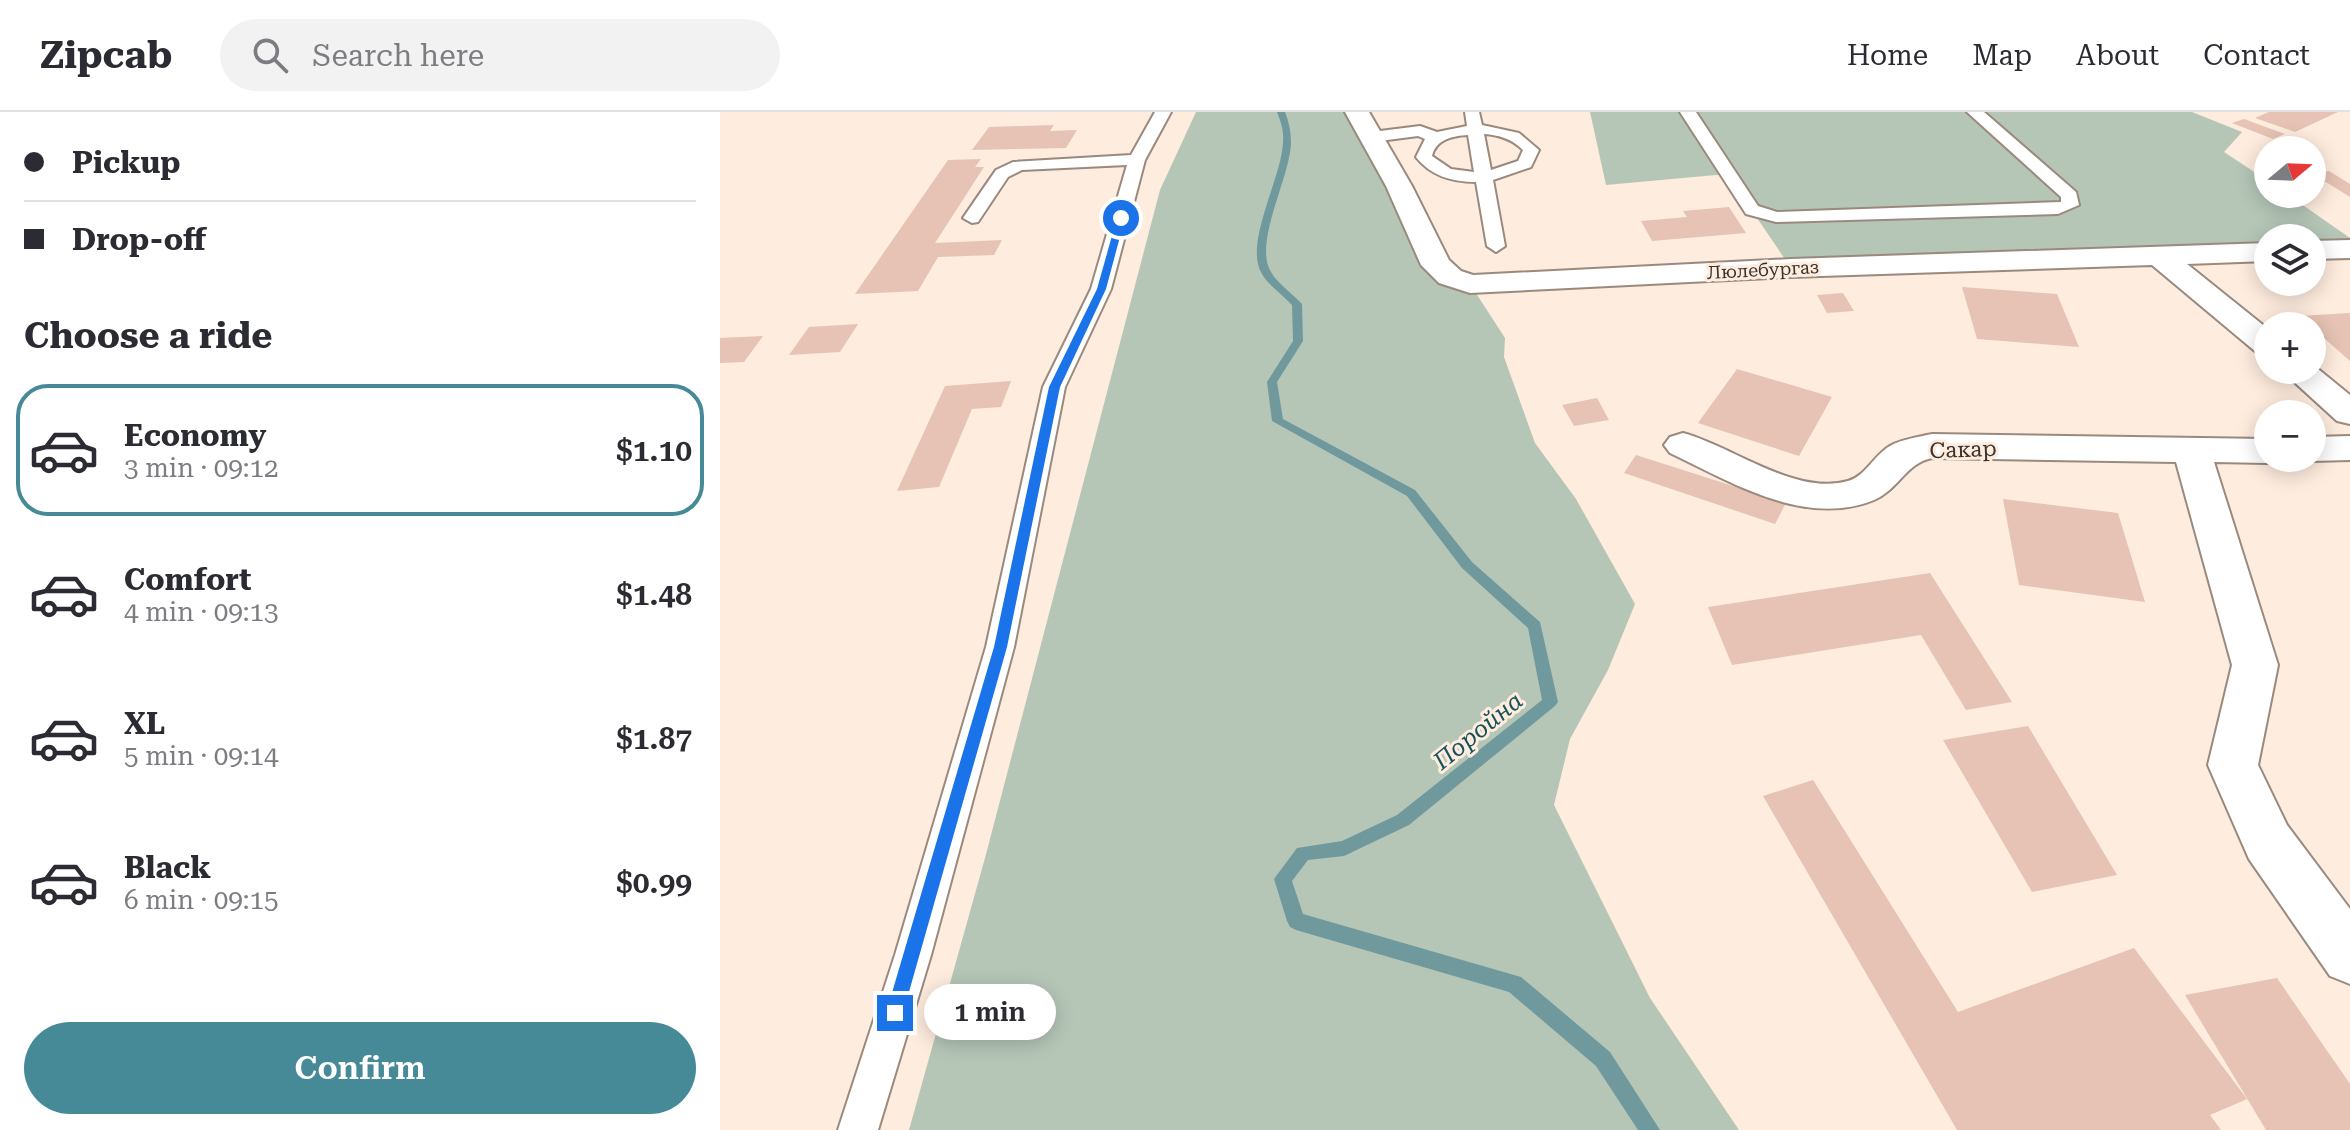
<!DOCTYPE html>
<meta charset="utf-8">
<style>
:root{--surface:#fff;--page:#f2f2f3;--text:#2b2b33;--muted:#7c7c81;--line:#e1e1e2;--accent:#468a98}
body{margin:0;font-family:"Roboto Serif",serif;background:var(--page);color:var(--text);height:100vh;display:flex;flex-direction:column;font-size:30px;white-space:nowrap}
*{box-sizing:border-box;margin:0}
p{font-size:26px;color:var(--muted)}
.icon{flex:none;width:44px;height:44px;fill:none;stroke:currentColor;stroke-width:2;stroke-linecap:round;stroke-linejoin:round}
.map{position:relative;flex:1;overflow:hidden}
.details{display:flex;flex-direction:column;background:var(--surface);width:720px}
.details>*{flex:none}
.guide{display:grid;align-content:center;height:176px;padding:0 24px;background:var(--surface)}
.needle{width:52px;rotate:71deg}
.fabs{position:absolute;left:1534px;top:24px;display:grid;gap:16px}
.fabs a{display:grid;place-items:center;width:72px;height:72px;border-radius:50%;background:var(--surface);box-shadow:0 4px 20px #0003;font-size:40px}
.end{position:absolute;width:36px;height:36px;margin:-18px;border:10px solid #1a73e8;background:#fff;box-shadow:0 0 0 4px #fff}
.from{border-radius:50%}
.bubble{position:absolute;height:56px;border-radius:28px;background:var(--surface);box-shadow:0 4px 20px #0003;font-size:26px;font-weight:600;line-height:56px;text-align:center}
.guide b{display:flex;align-items:center;gap:28px;height:76px;font-size:30px}
.guide b+b{border-top:2px solid var(--line)}
.guide i{width:20px;height:20px;background:var(--text)}
ul{padding:0;list-style:none}
li{display:flex;align-items:center;gap:24px;height:132px;margin:0 16px 12px;padding:0 8px;border:4px solid transparent;border-radius:32px}
li div{flex:1}
li b{display:block;font-size:30px}
li em{font-style:normal;font-weight:600}
li.selected{border-color:var(--accent)}
li>.icon{width:72px;height:72px;stroke-width:1.5}
h2{padding:0 24px;font-size:36px;line-height:96px}
.button{display:flex;gap:16px;margin-top:auto;padding:16px 24px}
.button a{flex:1;height:92px;border-radius:48px;background:var(--accent);color:#fff;font-size:32px;font-weight:600;line-height:92px;text-align:center}
header{display:flex;align-items:center;gap:48px;box-sizing:border-box;height:112px;padding:0 40px;background:var(--surface);border-bottom:2px solid var(--line)}
header strong{font-size:38px}
nav{display:flex;gap:44px;margin-inline-start:auto;font-size:28px}
.search{width:560px;height:72px;background:var(--page);display:flex;align-items:center;gap:20px;box-sizing:border-box;padding:0 28px;border-radius:44px;color:var(--muted);font-size:30px}
main{display:flex;flex:1;min-height:0}
.map>svg:first-child{display:block}
.green{fill:#b5c6b7}
.lines{fill:none;stroke-linecap:round;stroke-linejoin:round}
.stream{fill:#70999e;fill-rule:evenodd}
.building{fill:#e6c3b4}
.service-casing{stroke:#9a897d;stroke-width:4}
.minor-casing{stroke:#9a897d;stroke-width:4}
.service{fill:#fff;fill-rule:evenodd}
.minor{fill:#fff;fill-rule:evenodd}
.route{fill:#1a73e8}
.labels{text-anchor:middle;stroke-width:6;stroke-linejoin:round;paint-order:stroke}
.far-street-label{font-size:18px;fill:#39322d;stroke:#feecde}
.street-label{font-size:22px;fill:#39322d;stroke:#feecde}
.water-label{font-size:24px;font-style:italic;fill:#17535a;stroke:#feecde}
</style>
<header>
<strong>Zipcab</strong>
<div class="search"><svg class="icon" aria-label="search" viewBox="0 0 24 24"><circle cx="10" cy="10" r="6"/><path d="M15 15l6 6"/></svg>Search here</div>
<nav><a>Home</a><a>Map</a><a>About</a><a>Contact</a></nav>
</header>
<main>
<section class="details">
<div class="guide">
<b><i class="from"></i>Pickup</b>
<b><i></i>Drop-off</b>
</div>
<h2>Choose a ride</h2>
<ul>
<li class="selected"><svg class="icon" aria-label="car" viewBox="0 0 24 24"><path d="M5 17H2v-5l4-1 3-4h7l3 4 3 1v5h-3M9 17h6M6 11h13"/><circle cx="7" cy="17" r="2"/><circle cx="17" cy="17" r="2"/></svg><div><b>Economy</b><p>3 min · 09:12</p></div><em>$1.10</em></li>
<li><svg class="icon" aria-label="car" viewBox="0 0 24 24"><path d="M5 17H2v-5l4-1 3-4h7l3 4 3 1v5h-3M9 17h6M6 11h13"/><circle cx="7" cy="17" r="2"/><circle cx="17" cy="17" r="2"/></svg><div><b>Comfort</b><p>4 min · 09:13</p></div><em>$1.48</em></li>
<li><svg class="icon" aria-label="car" viewBox="0 0 24 24"><path d="M5 17H2v-5l4-1 3-4h7l3 4 3 1v5h-3M9 17h6M6 11h13"/><circle cx="7" cy="17" r="2"/><circle cx="17" cy="17" r="2"/></svg><div><b>XL</b><p>5 min · 09:14</p></div><em>$1.87</em></li>
<li><svg class="icon" aria-label="car" viewBox="0 0 24 24"><path d="M5 17H2v-5l4-1 3-4h7l3 4 3 1v5h-3M9 17h6M6 11h13"/><circle cx="7" cy="17" r="2"/><circle cx="17" cy="17" r="2"/></svg><div><b>Black</b><p>6 min · 09:15</p></div><em>$0.99</em></li>
</ul>
<div class="button"><a>Confirm</a></div>
</section>
<div class="map">
<svg width="1630" height="1018" viewBox="0 0 1630 1018">
<rect width="100%" height="100%" fill="#feecde"/>
<g class="green">
<polygon points="476,0 637,0 697,118 750,172 785,226 784,245 815,331 856,387 915,492 888,558 850,627 834,693 930,886 1019,1018 189,1018 265,746 440,78"/>
<polygon points="870,0 1472,0 1522,20 1504,40 1548,69 1548,82 1567,82 1630,126 1630,137 1592,138 1592,126 1548,126 1548,140 1071,156 1007,62 886,73"/>
</g>
<g class="lines">
<path class="stream" d="M557,0H565C569,10 571,20 571,31C570,66 533,131 551,160C558,172 573,182 582,192L583,229L557,270L563,307L695,378L752,450L820,510L838,590L835,594L689,713L624,744L588,748L572,769L583,802L801,865L890,940L940,1018H918L876,954L789,880L576,818L570,815L567,809L554,767L577,736L622,729L677,703L822,588L808,516L742,456L687,384L552,309L547,270L573,229L572,193C563,183 548,173 542,162C523,132 562,66 563,30C564,19 561,10 557,0Z"/>
</g>
<g class="building">
<polygon points="1549,0 1618,0 1575,20 1535,6"/>
<polygon points="1524,7 1565,22 1553,27 1512,11"/>
<polygon points="334,13 330,19 357,18 346,36 252,38 269,15"/>
<polygon points="261,47 255,55 264,55 215,131 282,128 274,143 218,145 198,179 135,182 228,48"/>
<polygon points="1609,59 1630,72 1630,85 1606,70 1592,71 1592,61"/>
<polygon points="1009,95 1026,121 932,129 921,109 967,105 963,99"/>
<polygon points="1242,175 1337,182 1359,235 1257,227"/>
<polygon points="1123,181 1134,199 1107,201 1097,183"/>
<polygon points="1630,201 1630,249 1579,204"/>
<polygon points="138,212 120,240 69,243 89,215"/>
<polygon points="43,224 24,250 0,251 0,226"/>
<polygon points="1017,257 1112,285 1079,344 978,311"/>
<polygon points="291,269 281,295 252,297 219,375 177,379 225,274"/>
<polygon points="877,286 889,308 854,314 842,293"/>
<polygon points="916,343 1066,391 1055,412 904,361"/>
<polygon points="1283,387 1398,401 1425,490 1299,473"/>
<polygon points="1210,461 1292,590 1246,598 1201,523 1012,553 988,495"/>
<polygon points="1308,614 1397,763 1312,780 1223,628"/>
<polygon points="1093,668 1238,900 1414,836 1527,987 1490,1003 1501,1018 1237,1018 1043,684"/>
<polygon points="1557,866 1630,972 1630,1018 1546,1018 1465,883"/>
</g>
<g class="lines">
<g class="service-casing">
<g id="service">
<polygon points="435,0 451,0 425,48 391,177 345,275 294,535 211,843 158,1018 118,1018 175,843 266,535 323,275 371,177 407,53 302,58 288,65 258,110 252,111 243,106 276,58 293,50 411,43"/>
<path d="M745,0H759L762,13L799,21L819,38L811,55L773,68L785,134L776,140L767,134L756,70C732,70 711,64 696,45L705,27L698,24L652,30L644,25L652,20L700,14L717,20L747,14ZM764,22C779,23 792,27 803,38L798,49L771,58ZM748,23L754,60L731,57L712,44C716,27 733,24 748,23Z"/>
<polygon points="960,0 976,0 1038,94 1057,100 1341,90 1341,85 1247,0 1264,0 1356,80 1359,93 1338,102 1056,110 1026,102"/>
</g>
</g>
<g class="minor-casing">
<g id="minor">
<polygon points="625,0 649,0 692,74 729,148 741,159 753,163 1071,147 1548,131 1548,149 1467,152 1548,217 1548,243 1536,240 1432,153 1071,165 750,181 719,171 701,153 666,74"/>
<polygon points="1630,128 1630,146 1592,147 1592,129"/>
<polygon points="1592,252 1630,283 1630,312 1617,309 1561,258 1592,258"/>
<path d="M963,321C1012,334 1075,384 1128,369C1146,364 1154,343 1170,334C1182,327 1199,325 1212,322L1548,327V346L1561,347L1548,351L1494,350L1558,553L1538,653L1567,713L1630,797V872L1610,864L1529,747L1488,653L1512,553L1456,350L1212,346C1186,351 1178,378 1154,388C1085,416 1011,370 950,341L944,333L950,325Z"/>
<polygon points="1630,324 1630,348 1592,349 1581,346 1592,346 1592,325"/>
</g>
</g>
<use href="#service" class="service"/>
<use href="#minor" class="minor"/>
</g>
<polygon class="route" points="401,104 405,106 386,177 340,275 287,535 183,901 181,908 175,910 168,908 166,901 274,535 329,275 377,177 397,106"/>
<g class="labels">
<g class="far-street-label">
<text transform="translate(1043 158) rotate(-3)" y="6">Люлебургаз</text>
</g>
<g class="street-label">
<text transform="translate(1243 337) rotate(-2)" y="8">Сакар</text>
</g>
<g class="water-label">
<text transform="translate(758 619) rotate(-39)" y="8">Поройна</text>
</g>
</g>
</svg>
<div class="fabs">
<a><svg class="needle" viewBox="-14 -14 28 28"><path d="M0-13l5 13h-10z" fill="#e53935"/><path d="M0 13l5-13h-10z" fill="#7c7c81"/></svg></a>
<a><svg class="icon" aria-label="layers" viewBox="0 0 24 24"><path d="M12 4l9 5-9 5-9-5zM3 14l9 5 9-5"/></svg></a>
<a>+</a>
<a>−</a>
</div>
<i class="end from" style="left:401px;top:106px"></i>
<i class="end" style="left:175px;top:901px"></i>
<div class="bubble" style="left:204px;top:872px;width:132px">1 min</div>
</div>
</main>
